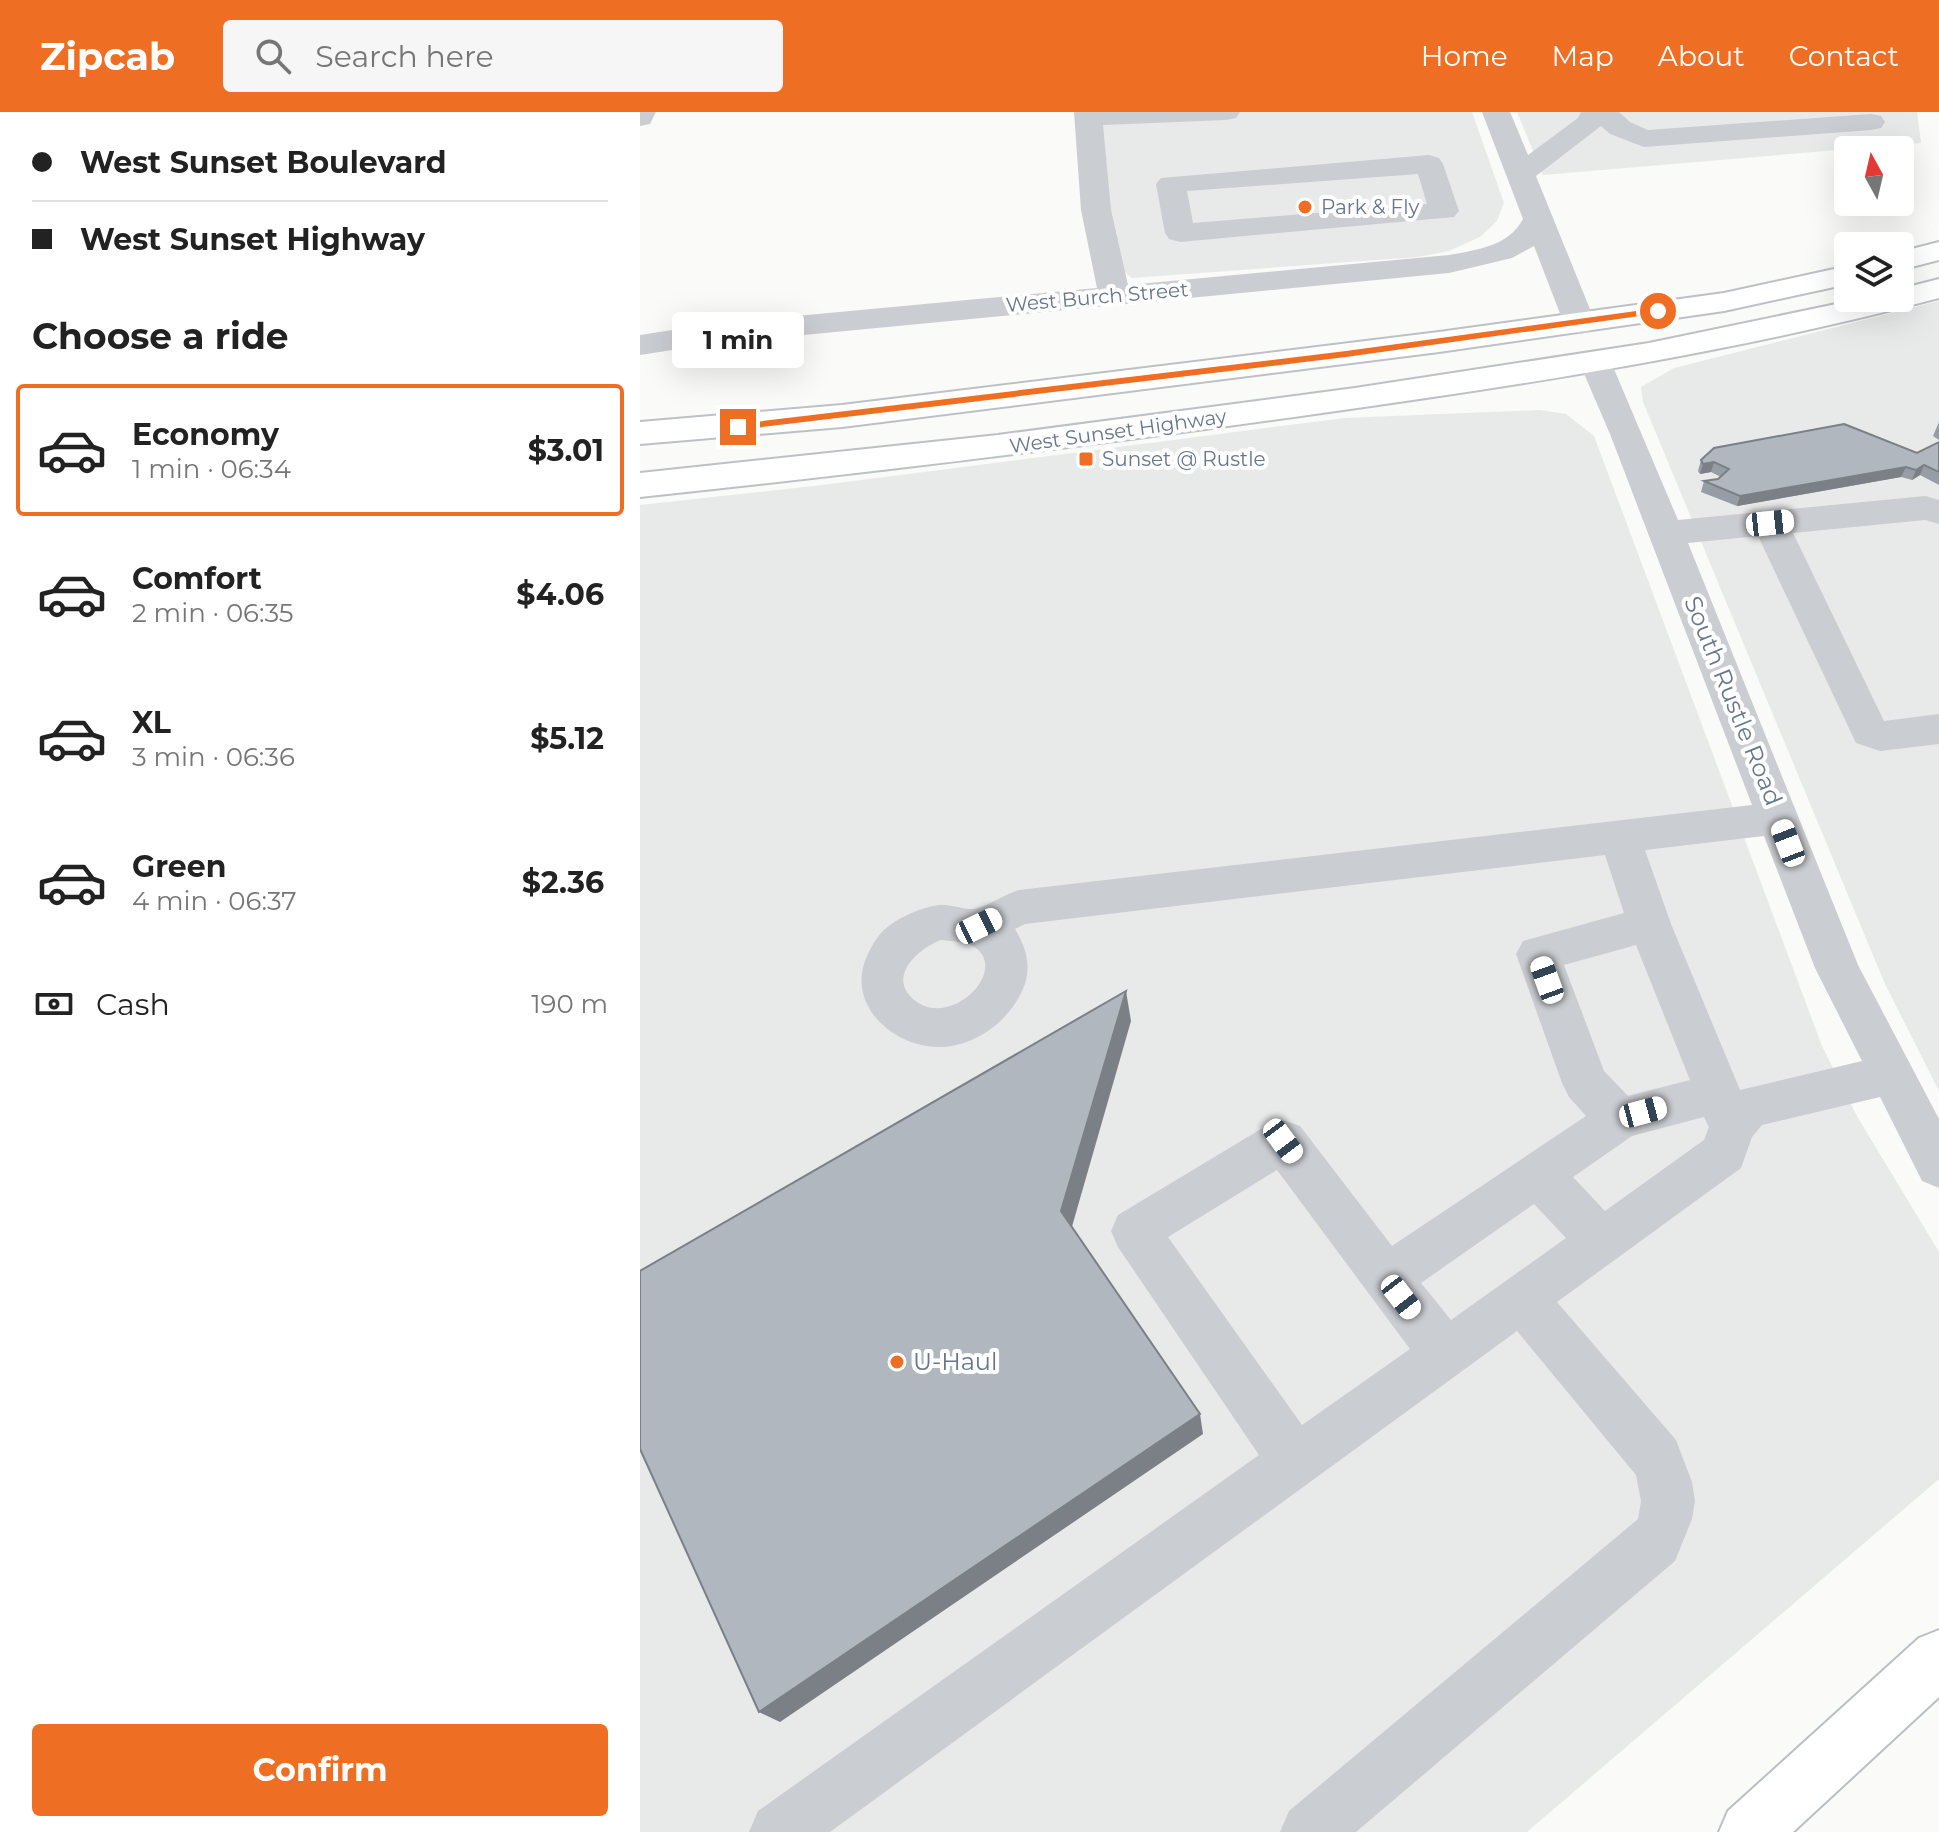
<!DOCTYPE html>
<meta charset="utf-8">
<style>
:root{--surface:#fff;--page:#f6f6f6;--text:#222;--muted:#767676;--line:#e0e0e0;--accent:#ee6f24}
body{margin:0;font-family:Montserrat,sans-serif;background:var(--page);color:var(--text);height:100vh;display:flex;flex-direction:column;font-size:30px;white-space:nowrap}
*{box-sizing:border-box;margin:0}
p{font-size:26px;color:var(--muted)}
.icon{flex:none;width:44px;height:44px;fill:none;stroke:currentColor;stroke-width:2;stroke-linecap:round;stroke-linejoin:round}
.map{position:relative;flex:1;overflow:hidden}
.details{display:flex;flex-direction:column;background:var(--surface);width:640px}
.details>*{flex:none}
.banner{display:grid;align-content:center;height:176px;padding:0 32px;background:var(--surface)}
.needle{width:52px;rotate:352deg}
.controls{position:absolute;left:1194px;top:24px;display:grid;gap:16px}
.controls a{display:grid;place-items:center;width:80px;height:80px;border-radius:8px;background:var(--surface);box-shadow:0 8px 32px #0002;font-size:40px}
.end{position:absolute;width:36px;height:36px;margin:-18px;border:10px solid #ee6f24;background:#fff;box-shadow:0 0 0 4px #fff}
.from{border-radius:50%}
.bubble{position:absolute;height:56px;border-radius:8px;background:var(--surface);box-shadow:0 8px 32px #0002;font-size:26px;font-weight:700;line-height:56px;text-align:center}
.car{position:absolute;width:24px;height:48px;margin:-24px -12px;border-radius:10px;box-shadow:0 0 6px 2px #0007;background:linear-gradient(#fff 24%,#345 0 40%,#fff 0 76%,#345 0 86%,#fff 0)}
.banner b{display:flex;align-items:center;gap:28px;height:76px;font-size:30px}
.banner b+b{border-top:2px solid var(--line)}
.banner i{width:20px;height:20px;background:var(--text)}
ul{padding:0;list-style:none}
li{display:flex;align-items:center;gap:24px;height:132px;margin:0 16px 12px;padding:0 16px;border:4px solid transparent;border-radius:8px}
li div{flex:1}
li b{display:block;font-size:30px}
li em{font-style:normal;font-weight:700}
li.selected{border-color:var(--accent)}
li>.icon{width:72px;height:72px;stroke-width:1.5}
h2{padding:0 32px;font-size:36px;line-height:96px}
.pay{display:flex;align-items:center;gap:20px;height:88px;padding:0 32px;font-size:30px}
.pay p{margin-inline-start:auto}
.cta{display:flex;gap:16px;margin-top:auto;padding:16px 32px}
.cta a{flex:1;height:92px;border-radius:8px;background:var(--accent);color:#fff;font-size:32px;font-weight:700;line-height:92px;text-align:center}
header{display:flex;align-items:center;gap:48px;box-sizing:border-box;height:112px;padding:0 40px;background:var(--accent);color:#fff}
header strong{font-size:38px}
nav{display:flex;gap:44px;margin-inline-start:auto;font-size:28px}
.search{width:560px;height:72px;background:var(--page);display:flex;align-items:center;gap:20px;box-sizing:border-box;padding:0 28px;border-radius:8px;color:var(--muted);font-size:30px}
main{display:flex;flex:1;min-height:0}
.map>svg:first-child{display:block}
.built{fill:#e8e9e9}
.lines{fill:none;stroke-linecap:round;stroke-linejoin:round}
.major-casing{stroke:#bdc0c5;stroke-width:4}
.highway-casing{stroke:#bcbfc3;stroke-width:4}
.minor{fill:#cacdd1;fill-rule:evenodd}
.major{fill:#fff;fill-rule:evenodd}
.highway{fill:#fff;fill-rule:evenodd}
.wall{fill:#979da4}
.shaded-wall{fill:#7b8086}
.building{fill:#b0b7bf;stroke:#7b8086;stroke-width:2}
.route{fill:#ee6f24}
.poi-dot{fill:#ee6f24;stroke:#fff;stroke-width:3}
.labels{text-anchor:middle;stroke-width:8;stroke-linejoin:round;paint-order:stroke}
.far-poi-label{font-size:20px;fill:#67768b;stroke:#fff;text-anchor:start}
.far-street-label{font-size:20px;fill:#67768b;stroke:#fff}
.street-label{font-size:24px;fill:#67768b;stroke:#fff}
.poi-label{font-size:24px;fill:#67768b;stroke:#fff;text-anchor:start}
</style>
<header>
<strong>Zipcab</strong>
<div class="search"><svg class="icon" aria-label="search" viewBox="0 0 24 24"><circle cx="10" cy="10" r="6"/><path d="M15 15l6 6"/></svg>Search here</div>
<nav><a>Home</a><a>Map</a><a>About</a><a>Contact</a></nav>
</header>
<main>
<section class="details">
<div class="banner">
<b><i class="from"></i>West Sunset Boulevard</b>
<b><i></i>West Sunset Highway</b>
</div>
<h2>Choose a ride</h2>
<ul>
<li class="selected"><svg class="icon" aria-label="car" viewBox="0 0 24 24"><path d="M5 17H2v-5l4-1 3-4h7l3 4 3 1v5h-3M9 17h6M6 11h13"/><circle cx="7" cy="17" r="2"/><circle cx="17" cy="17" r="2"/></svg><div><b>Economy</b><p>1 min · 06:34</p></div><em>$3.01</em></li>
<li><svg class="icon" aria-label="car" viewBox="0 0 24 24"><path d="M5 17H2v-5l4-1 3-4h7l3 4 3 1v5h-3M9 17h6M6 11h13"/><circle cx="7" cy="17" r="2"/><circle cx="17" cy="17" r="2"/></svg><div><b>Comfort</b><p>2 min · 06:35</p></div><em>$4.06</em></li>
<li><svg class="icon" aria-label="car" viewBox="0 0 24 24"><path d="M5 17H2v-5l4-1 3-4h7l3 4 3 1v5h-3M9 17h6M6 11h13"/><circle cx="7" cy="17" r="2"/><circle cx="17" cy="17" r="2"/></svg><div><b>XL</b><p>3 min · 06:36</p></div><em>$5.12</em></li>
<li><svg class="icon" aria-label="car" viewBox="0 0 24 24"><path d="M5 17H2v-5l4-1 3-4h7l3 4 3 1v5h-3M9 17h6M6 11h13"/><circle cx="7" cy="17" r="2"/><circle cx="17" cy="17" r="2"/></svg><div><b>Green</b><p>4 min · 06:37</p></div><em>$2.36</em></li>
</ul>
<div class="pay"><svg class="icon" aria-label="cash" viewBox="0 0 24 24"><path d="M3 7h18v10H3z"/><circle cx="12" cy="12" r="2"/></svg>Cash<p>190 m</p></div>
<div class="cta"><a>Confirm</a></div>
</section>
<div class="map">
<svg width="1299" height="1720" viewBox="0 0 1299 1720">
<rect width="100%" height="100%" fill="#fafaf8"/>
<g class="built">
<polygon points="462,0 832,0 864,91 857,109 840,125 809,139 778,145 492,166 482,158 457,36"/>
<polygon points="877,0 1277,0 1281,31 903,63"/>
<polygon points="1299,189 1299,979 1245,872 1003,290 1001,275 1034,256"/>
<polygon points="900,298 926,302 954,324 1182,934 1218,1006 1299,1140 1299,1367 887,1720 0,1720 0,393 174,374 705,306"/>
</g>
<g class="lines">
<g class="major-casing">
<g id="major">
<polygon points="1299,130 1299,148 1260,158 1260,140"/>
<polygon points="1208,154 1208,172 1084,199 799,240 202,315 0,332 0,310 202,293 799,220 1084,181"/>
<path d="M1299,167V186C1096,240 890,272 682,301C455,333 228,361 0,385V361L358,323L715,276L1009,231L1225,186H1260V177Z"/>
</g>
</g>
<g class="highway-casing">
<polygon id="highway" points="1299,1518 1299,1585 1153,1720 1079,1720 1088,1699 1279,1526"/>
</g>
<g class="minor">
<polygon points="0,0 16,0 10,12 0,14"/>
<path d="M434,0H600L596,6L586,8L463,13L471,98L488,173L809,143C837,138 869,134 883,107L842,0H870L888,43L938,6L941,0H979L990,10L1008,18L1231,2L1241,4L1245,10L1241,16L1231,18L1004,35L970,22L961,14L896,64L956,212L951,219L940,222L929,219L924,212L894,134L872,146L809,161L71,232L0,243V223L71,212L457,176L441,98Z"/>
<path d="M789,43L799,46L803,52L819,99L814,105L540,130L529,127L525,121L516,72L521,66ZM778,62L787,92L553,111L547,79Z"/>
<path d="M955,240L966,243L971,250L1038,408L1285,384L1299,388V412L1285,408L1153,421L1244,609L1299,602V632L1240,639L1216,631L1118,424L1048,431L1218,853L1299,1007V1076L1282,1069L1240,985L1122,1013L1112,1025L1101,1056L917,1190L1036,1328L1052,1370L1055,1389L1052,1407L1035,1449L716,1720H640L649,1699L998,1407L1001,1389L996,1363L877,1219L190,1720H109L118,1699L619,1343L478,1135L471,1119L478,1103L626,1014L643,1008L660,1014L752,1134L946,1004L929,985L922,971L876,842L883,829L984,801L965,743L385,812L375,817C390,842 393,864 376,890C360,915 332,934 301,935C253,936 205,892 227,844C233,831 240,819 253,811C265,803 289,792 304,793C313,793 325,798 334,797C349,794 365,782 379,778L1112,693L970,322L939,250L944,243ZM1124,724L1175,856L1222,949L1100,978L1031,812L1005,738ZM301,828C310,829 323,829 331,833C374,855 310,920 273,887C247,864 279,836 301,828ZM996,833L1050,968L988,984L964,959L924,853ZM1064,1005L1069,1015L1064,1028L965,1099L933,1065L992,1024ZM637,1058L770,1237L662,1313L528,1125ZM894,1092L926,1126L811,1208L781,1171Z"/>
</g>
<use href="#major" class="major"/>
<use href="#highway" class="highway"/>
</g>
<g class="wall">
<polygon points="1299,310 1299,328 1293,324"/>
<polygon points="1299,330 1299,373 1280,363 1272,368 1261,365 1097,394 1061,380 1064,369 1078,367 1081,365 1071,360 1060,362 1058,359 1061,348 1277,341"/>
</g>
<g class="shaded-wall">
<polygon points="1074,350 1071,360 1060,362 1063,352"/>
<polygon points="1284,353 1280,363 1272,368 1276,358"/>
<polygon points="1266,355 1261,365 1097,394 1100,384"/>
<polygon points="486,879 491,909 429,1125 421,1099"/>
<polygon points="560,1302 563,1322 140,1610 119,1600"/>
</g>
<g class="building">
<polygon points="1204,312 1277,341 1299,330 1299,360 1284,353 1276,358 1266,355 1100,384 1064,369 1078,367 1089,357 1074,350 1063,352 1061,348 1074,336"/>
<polygon points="486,879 421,1099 560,1302 119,1600 0,1337 0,1159"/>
</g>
<polygon class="route" points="1018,196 1021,201 706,245 98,318 93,315 98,312 706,239"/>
<g class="poi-dot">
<circle cx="665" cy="95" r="8"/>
<rect x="438" y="339" width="16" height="16" rx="4"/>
<circle cx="257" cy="1250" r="8"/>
</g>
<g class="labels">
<g class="far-poi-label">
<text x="681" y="102">Park &amp; Fly</text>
<text x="462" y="354">Sunset @ Rustle</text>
</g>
<g class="far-street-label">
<text transform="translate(457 185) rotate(-5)" y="7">West Burch Street</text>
<text transform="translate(478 319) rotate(-8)" y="7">West Sunset Highway</text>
</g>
<g class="street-label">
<text transform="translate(1093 589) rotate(68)" y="8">South Rustle Road</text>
</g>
<g class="poi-label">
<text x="273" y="1258">U-Haul</text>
</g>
</g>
</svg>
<div class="controls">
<a><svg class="needle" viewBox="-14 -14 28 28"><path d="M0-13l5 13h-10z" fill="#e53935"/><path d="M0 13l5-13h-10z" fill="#767676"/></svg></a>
<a><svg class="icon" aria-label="layers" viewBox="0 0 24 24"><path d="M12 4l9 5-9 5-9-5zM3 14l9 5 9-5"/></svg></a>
</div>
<i class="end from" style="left:1018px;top:199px"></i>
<i class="end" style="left:98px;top:315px"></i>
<div class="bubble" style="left:32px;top:200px;width:132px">1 min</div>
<i class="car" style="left:1130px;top:411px;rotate:84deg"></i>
<i class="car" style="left:1148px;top:731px;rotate:339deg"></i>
<i class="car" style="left:339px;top:814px;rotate:64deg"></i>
<i class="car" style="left:907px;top:868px;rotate:340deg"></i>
<i class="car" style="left:1003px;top:1000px;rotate:75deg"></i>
<i class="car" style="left:643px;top:1029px;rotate:143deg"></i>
<i class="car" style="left:761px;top:1185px;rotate:142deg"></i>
</div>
</main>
